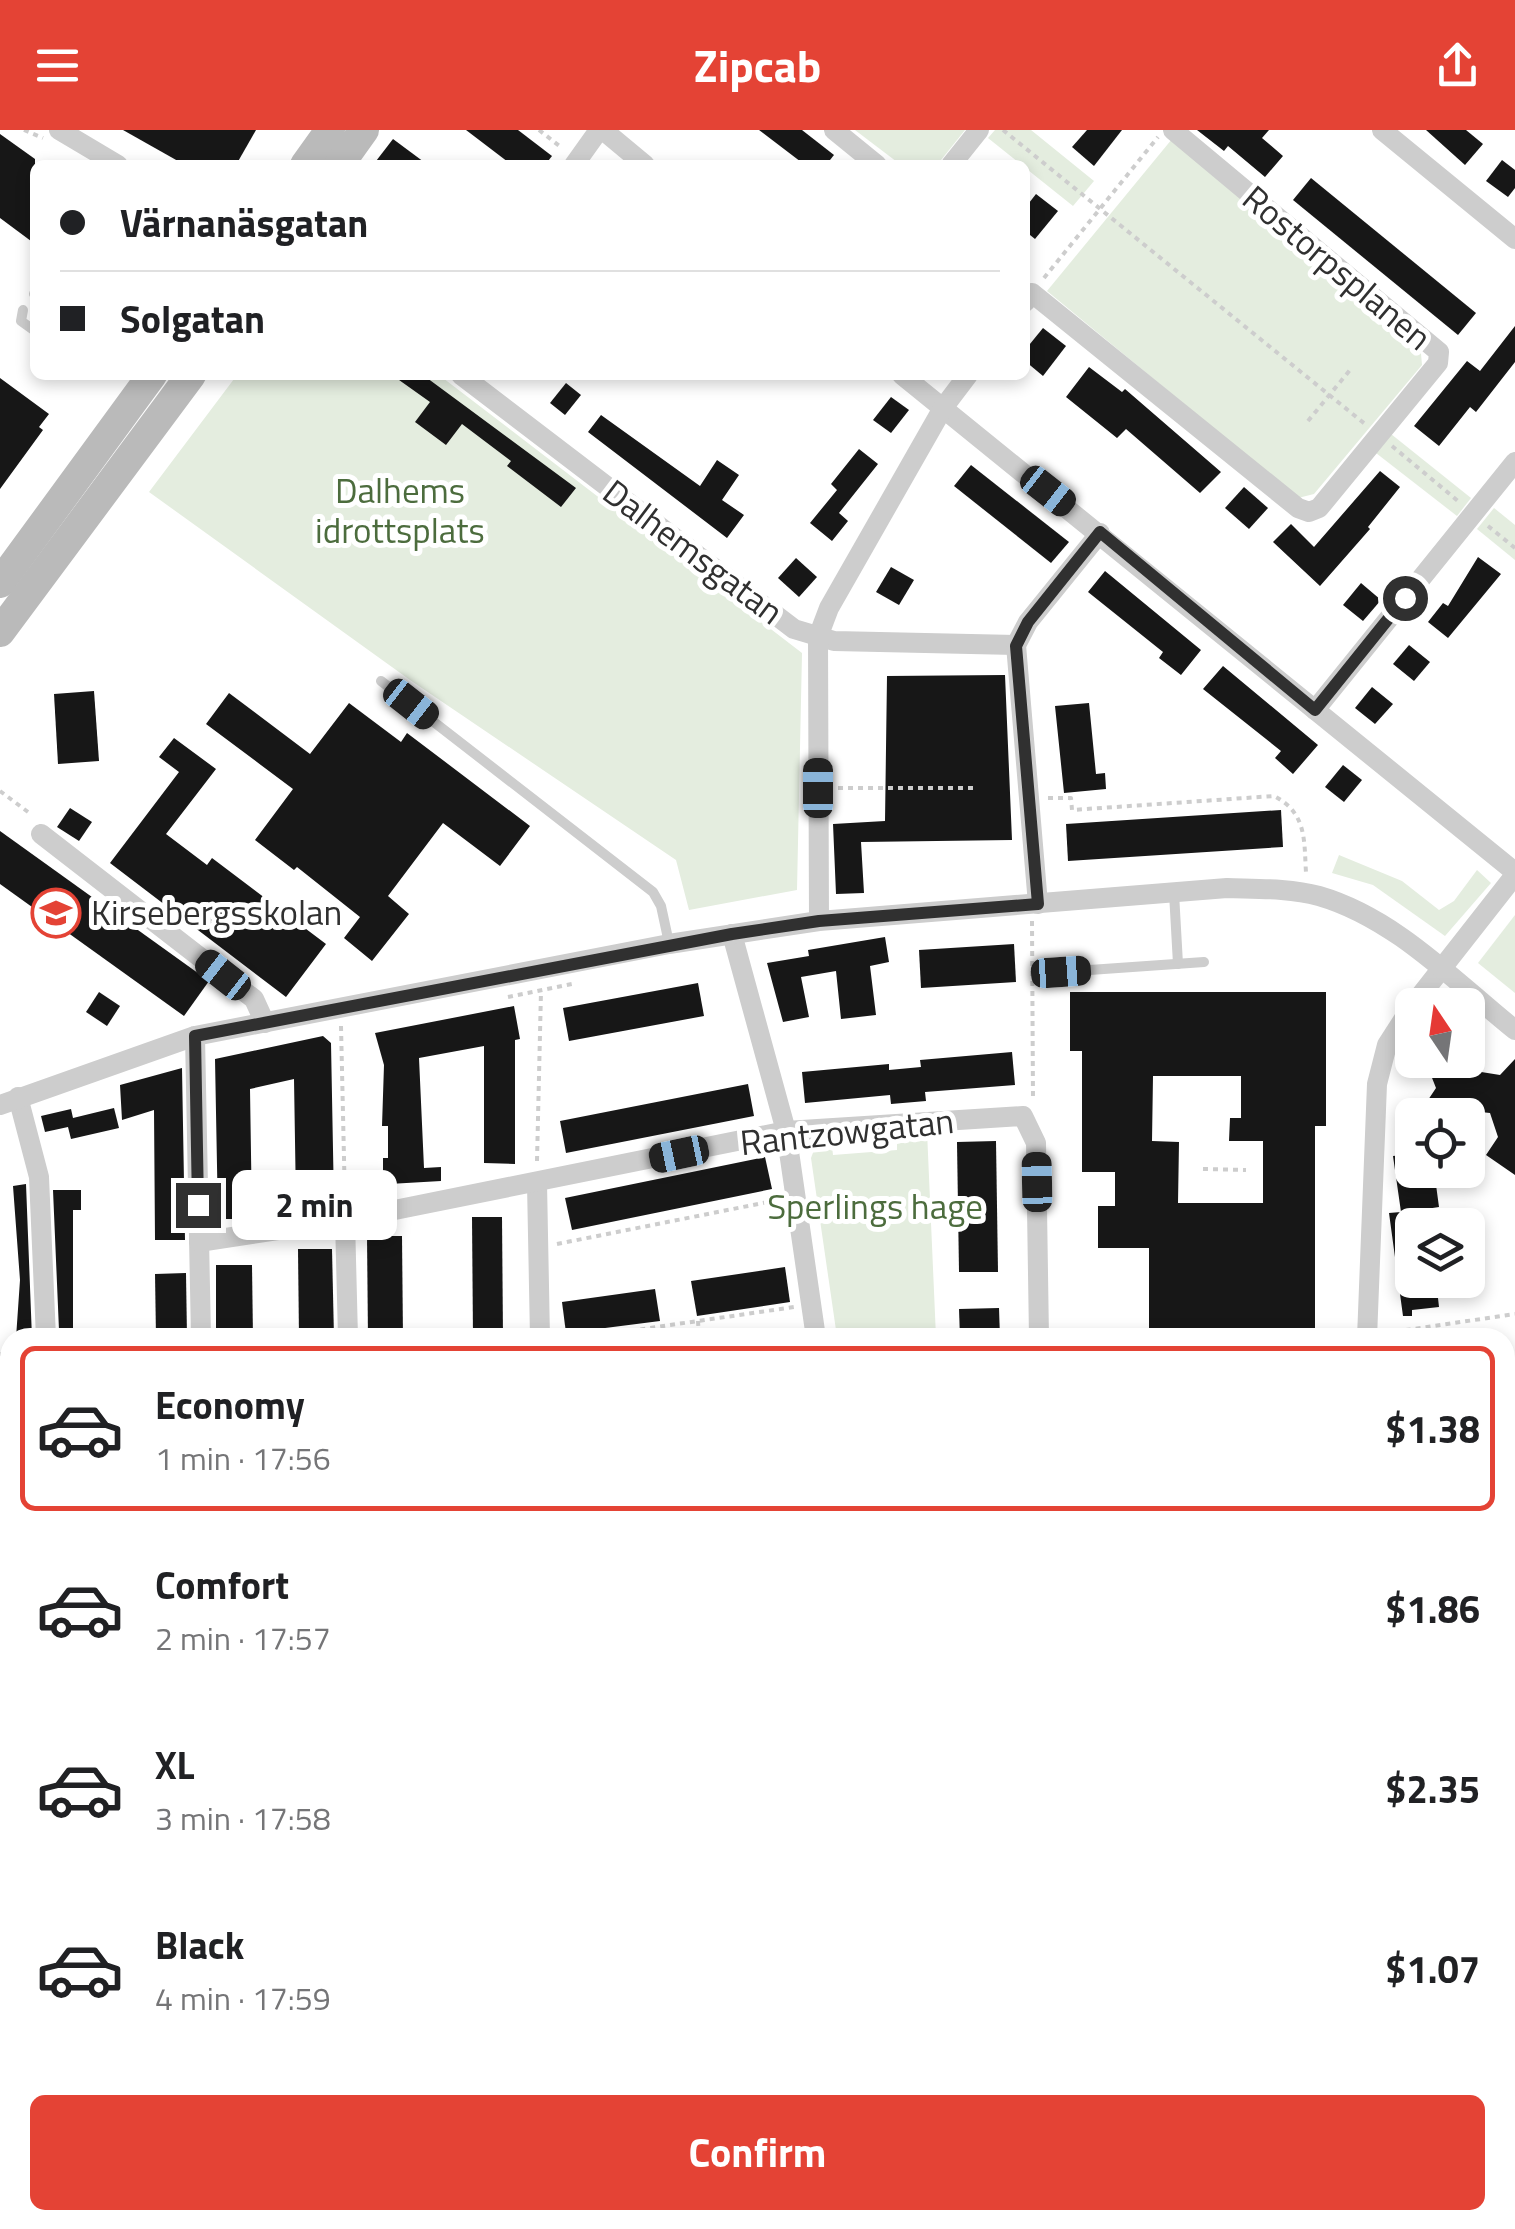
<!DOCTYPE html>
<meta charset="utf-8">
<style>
:root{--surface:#fff;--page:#f2f2f2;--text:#202124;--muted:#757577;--line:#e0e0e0;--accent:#e44335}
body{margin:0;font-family:"Titillium Web",sans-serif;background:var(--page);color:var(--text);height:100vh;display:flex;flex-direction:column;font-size:38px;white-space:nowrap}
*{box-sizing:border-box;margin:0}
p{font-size:32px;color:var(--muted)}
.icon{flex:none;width:55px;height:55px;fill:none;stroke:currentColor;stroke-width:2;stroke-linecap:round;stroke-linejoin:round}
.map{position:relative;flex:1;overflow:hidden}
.drawer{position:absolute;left:0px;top:1198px;width:1515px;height:902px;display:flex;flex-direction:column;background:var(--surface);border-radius:30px 30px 0 0;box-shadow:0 5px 15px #0003}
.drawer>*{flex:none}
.top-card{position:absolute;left:30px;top:30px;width:1000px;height:220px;border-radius:15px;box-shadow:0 5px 15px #0003;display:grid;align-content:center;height:220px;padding:0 30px;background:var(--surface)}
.needle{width:65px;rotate:347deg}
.buttons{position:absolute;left:1395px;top:858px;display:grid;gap:20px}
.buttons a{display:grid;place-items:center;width:90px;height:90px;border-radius:15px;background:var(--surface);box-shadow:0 5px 15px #0003;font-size:50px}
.end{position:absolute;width:45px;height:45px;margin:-22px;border:12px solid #303030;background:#fff;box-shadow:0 0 0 5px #fff}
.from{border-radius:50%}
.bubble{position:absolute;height:70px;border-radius:15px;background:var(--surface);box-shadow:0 5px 15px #0003;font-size:32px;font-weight:700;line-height:70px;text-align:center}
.car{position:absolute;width:30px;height:60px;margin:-30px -15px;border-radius:12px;box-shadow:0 0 8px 2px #0007;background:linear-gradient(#222 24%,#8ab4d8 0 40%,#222 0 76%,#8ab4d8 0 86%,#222 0)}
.top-card b{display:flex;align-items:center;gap:35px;height:95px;font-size:38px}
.top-card b+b{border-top:2px solid var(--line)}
.top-card i{width:25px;height:25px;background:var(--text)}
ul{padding:18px 0 0;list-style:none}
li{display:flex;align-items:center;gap:30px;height:165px;margin:0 20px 15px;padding:0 10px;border:5px solid transparent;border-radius:15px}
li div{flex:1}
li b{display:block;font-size:38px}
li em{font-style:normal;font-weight:700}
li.selected{border-color:var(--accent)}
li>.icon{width:90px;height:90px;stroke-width:1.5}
.action{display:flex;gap:20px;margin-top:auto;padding:20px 30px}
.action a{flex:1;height:115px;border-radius:15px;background:var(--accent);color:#fff;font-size:40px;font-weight:700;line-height:115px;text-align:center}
header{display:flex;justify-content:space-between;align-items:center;height:130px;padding:0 30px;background:var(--accent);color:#fff;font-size:45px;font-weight:700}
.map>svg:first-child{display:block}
.green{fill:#e4eddf}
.building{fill:#171717;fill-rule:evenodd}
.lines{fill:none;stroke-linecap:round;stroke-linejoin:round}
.path{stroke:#cdcdcd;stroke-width:4;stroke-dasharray:5 5;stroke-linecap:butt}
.service{stroke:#cdcdcd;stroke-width:10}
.minor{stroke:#cdcdcd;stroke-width:20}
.tertiary{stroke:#cdcdcd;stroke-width:25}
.secondary{stroke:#bababa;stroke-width:30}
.route{stroke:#303030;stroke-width:12}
.labels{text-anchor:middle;stroke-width:10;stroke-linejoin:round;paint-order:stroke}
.street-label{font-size:35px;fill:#303030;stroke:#fff}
.park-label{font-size:35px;fill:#4c6c3d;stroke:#fff}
.poi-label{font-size:35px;fill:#303030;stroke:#fff;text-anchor:start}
</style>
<header><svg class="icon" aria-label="menu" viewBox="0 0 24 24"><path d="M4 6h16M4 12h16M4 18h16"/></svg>Zipcab<svg class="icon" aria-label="share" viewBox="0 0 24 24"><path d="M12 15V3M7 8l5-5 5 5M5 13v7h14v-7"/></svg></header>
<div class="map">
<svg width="1515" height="2099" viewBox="0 0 1515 2099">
<rect width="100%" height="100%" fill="#fff"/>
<g class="green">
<polygon points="855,0 965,0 937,35 901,35"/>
<polygon points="995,0 1031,0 1094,51 1073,76 988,8"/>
<polygon points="1172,9 1420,212 1422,235 1314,364 1298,368 1047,161"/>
<polygon points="237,245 439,245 802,523 797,760 689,780 676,730 410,550 149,362"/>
<polygon points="1391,304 1471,368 1457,386 1376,323"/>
<polygon points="1494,378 1515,395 1515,430 1477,399"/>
<polygon points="1339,725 1402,751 1439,780 1454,771 1477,740 1491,753 1445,806 1373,755 1332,743"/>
<polygon points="1515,785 1515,863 1478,833"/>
<polygon points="927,1001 936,1207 837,1207 811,1028 817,1012 831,1008 833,1025 897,1020 897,1003"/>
<polygon points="21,2090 147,2090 149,2099 24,2099"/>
</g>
<g class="building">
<polygon points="123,0 256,0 236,35 185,35"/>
<polygon points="466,0 518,0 552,26 545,35 512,35"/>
<polygon points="759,0 802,0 834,25 826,35 805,35"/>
<polygon points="1087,0 1122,0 1094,36 1072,17"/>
<polygon points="1197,0 1269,0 1262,8 1283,26 1265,47 1228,16 1224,21"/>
<polygon points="1426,0 1466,0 1483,14 1465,35"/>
<polygon points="0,4 35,29 35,114 0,88"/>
<polygon points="393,9 428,35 373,35"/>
<polygon points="1502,30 1515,40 1515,58 1508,67 1486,51"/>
<polygon points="1311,48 1476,183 1458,205 1293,70"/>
<polygon points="1036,64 1058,81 1035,109 1025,101 1025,78"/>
<polygon points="1515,196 1515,232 1476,282 1470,277 1439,316 1414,296 1467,231 1480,241"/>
<polygon points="1043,198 1066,216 1043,246 1025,231 1025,220"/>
<polygon points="1089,237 1122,262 1125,259 1221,342 1200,363 1126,299 1117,308 1066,267"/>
<polygon points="392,245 423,245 576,358 561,377 507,336 511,331 462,294 446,315 415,292 430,272"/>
<polygon points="0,248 49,284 39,297 43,300 0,359"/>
<polygon points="566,253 581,265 565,285 550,273"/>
<polygon points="891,267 909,280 891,303 873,290"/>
<polygon points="601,285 700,356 717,330 739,345 722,370 744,385 727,408 588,302"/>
<polygon points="859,319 878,334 839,383 848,391 832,411 810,393 837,360 831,354"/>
<polygon points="971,335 1069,412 1051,433 954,356"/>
<polygon points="1380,341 1400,357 1368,397 1370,399 1320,456 1273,412 1291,394 1314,417"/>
<polygon points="1244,357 1268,378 1249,399 1225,378"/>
<polygon points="1478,427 1501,444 1448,508 1428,492 1443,473 1448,476"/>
<polygon points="796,428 817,447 799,467 778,448"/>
<polygon points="891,437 914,450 899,475 876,462"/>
<polygon points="1105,441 1201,520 1181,545 1159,528 1163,522 1088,462"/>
<polygon points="1361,453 1381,470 1363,491 1343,475"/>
<polygon points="1409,515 1430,532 1414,551 1393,534"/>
<polygon points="1223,536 1318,615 1293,644 1275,628 1281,621 1203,559"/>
<polygon points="1005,545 1012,710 861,712 864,763 836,764 833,694 885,691 887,546"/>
<polygon points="1372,557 1393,574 1375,594 1355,578"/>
<polygon points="94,561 99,631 58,634 54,564"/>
<polygon points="229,563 310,624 349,573 401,612 407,603 530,696 500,736 443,693 388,766 409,784 372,831 344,808 360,787 297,737 294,740 255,710 293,659 206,594"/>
<polygon points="1089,573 1096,644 1105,643 1106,659 1064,663 1055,576"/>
<polygon points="174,608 216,639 166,704 207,735 212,728 326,814 286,867 110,733 179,642 159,627"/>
<polygon points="1343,635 1362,650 1344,672 1325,657"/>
<polygon points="70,678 92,692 79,711 57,697"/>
<polygon points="1281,680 1283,717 1068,731 1066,694"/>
<polygon points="0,701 209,851 184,886 0,754"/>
<polygon points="885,807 889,832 870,836 876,885 841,889 836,841 801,847 809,887 783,892 767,833 809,826 808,820"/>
<polygon points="1014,814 1016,852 921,858 919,820"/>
<polygon points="698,853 704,886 569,911 563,878"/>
<polygon points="99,862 120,876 107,896 86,882"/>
<path d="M1070,862H1326V996H1315V1208H1149V1118H1098V1076H1115V1042H1082V921H1070ZM1153,946H1241V988H1230L1229,1011H1263V1073H1178L1179,1012L1152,1011Z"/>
<polygon points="514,876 520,909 515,910 515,1034 484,1033 484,916 419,928 424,1038 441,1037 441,1051 389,1054 389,1044 383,1044 383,1028 388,1028 388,996 382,996 384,935 375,903"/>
<polygon points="323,906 331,913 334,1073 296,1073 294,949 250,959 252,1089 218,1089 215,929"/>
<polygon points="1012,922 1015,955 925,962 926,971 891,974 890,965 805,973 802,942 889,934 889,940 921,937 920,930"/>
<polygon points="1515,929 1515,1045 1486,1025 1498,1007 1490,983 1462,980 1459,985 1436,985 1424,976 1436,958 1425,930 1471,930 1475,941 1500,945"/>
<polygon points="182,938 185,1110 155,1110 154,980 122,990 120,955"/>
<polygon points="748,954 754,986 566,1023 560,991"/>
<polygon points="114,978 119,998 71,1009 68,997 45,1002 41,986 71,979 73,988"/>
<polygon points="996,1011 998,1142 959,1142 957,1012"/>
<polygon points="1412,1024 1412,1040 1434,1040 1439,1077 1426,1079 1428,1095 1412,1095 1412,1150 1436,1150 1439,1177 1412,1180 1412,1186 1403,1186 1389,1083 1401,1082 1393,1026"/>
<polygon points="765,1027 772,1059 572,1100 565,1068"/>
<polygon points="26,1054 32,1208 16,1208 20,1150 13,1056"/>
<polygon points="53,1060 81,1060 81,1080 73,1080 73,1199 59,1200"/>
<polygon points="472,1087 502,1087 503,1208 473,1208"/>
<polygon points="367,1106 402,1106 403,1208 368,1208"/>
<polygon points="298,1119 332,1119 334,1208 299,1208"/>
<polygon points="216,1135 252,1135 253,1208 216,1208"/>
<polygon points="785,1137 790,1172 697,1186 691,1151"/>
<polygon points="186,1143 187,1208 156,1208 155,1144"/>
<polygon points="655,1159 660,1191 566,1203 562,1172"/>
<polygon points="999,1178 1000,1208 960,1208 959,1179"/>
</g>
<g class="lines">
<g class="path">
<polyline points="24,0 43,8"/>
<polyline points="539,0 562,18"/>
<polyline points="1003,0 1365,294"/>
<polyline points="1044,148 1158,7"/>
<polyline points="1308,291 1350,240"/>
<polyline points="1392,316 1458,371"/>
<polyline points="1488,396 1515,418"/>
<polyline points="838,658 974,658"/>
<polyline points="0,661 32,685"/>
<path d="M1048,668H1071L1072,680L1274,666C1307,683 1304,710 1306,743"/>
<polyline points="1032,791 1033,971"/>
<polyline points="508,867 572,854"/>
<polyline points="341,896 345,1072"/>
<polyline points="537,1031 541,861"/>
<polyline points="1203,1039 1246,1040"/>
<polyline points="557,1114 778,1070"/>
<polyline points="698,1191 699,1208"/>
<polyline points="1386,1203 1515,1184"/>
<polyline points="581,1208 794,1177"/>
<polyline points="0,1224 10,1223"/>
<polyline points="1505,1255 1515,1254"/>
<polyline points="1505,1458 1515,1457"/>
<polyline points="93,2090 100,2099"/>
<polyline points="239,2090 246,2099"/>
<polyline points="542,2090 549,2099"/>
<polyline points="650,2090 658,2099"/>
<polyline points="320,2099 332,2090"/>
<polyline points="831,2099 842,2090"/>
</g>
<g class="service">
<polyline points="34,164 35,162"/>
<polyline points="23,180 21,191 35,201"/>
<polyline points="381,551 653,762 661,776 669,813"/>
<polyline points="1174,763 1178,834"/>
<polyline points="1061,842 1204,832"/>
<polyline points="1220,2090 1224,2099"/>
<polyline points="922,2099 934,2090"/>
</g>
<g class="minor">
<polyline points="59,0 118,35"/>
<polyline points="603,0 645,35"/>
<polyline points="834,0 877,35"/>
<polyline points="1382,0 1515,109"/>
<polyline points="574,35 599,0"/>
<polyline points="951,35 979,0"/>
<polyline points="1025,172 1032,163 1298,378 1309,382 1319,378 1438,233 1439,222 1173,0"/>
<polyline points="461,245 794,499 834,511 1016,515"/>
<polyline points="902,245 1515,742"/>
<polyline points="1315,580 1515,332"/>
<polyline points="41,704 254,869 265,893"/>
<polyline points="1038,774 1016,515 1028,492 1100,403"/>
<polyline points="819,791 818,507 829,478 943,278 968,245"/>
<polyline points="732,804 786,1001 816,1208"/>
<polyline points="1413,875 1515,745"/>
<polyline points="195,906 201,1208"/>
<polyline points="18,967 39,1047 46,1208"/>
<path d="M0,975L195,906L669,814L819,791L1227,758C1257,759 1289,758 1319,766C1395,788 1454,851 1515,900"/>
<polyline points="537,1053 540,1208"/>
<polyline points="345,1090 348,1208"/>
<polyline points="199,1112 345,1090 786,1001 1023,986 1036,1013 1039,1208"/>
<polyline points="1367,1208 1377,954 1387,915 1412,876"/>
<polyline points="1505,1277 1515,1276"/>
<polyline points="0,1470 10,1470"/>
<polyline points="1505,1641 1515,1637"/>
<polyline points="0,1656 10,1656"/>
<polyline points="165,2090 167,2099"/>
<polyline points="441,2099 452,2090"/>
<polyline points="481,2099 492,2090"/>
<polyline points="723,2099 735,2090"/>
</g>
<g class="tertiary">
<polyline points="1505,1877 1515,1874"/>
<polyline points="0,2001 10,1998"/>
</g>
<g class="secondary">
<polyline points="305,35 330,0"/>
<polyline points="339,35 364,0"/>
<polyline points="0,453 152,245"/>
<polyline points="0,502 191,245"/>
</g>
</g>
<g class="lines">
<polyline class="route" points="198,1075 195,906 732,804 819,791 1038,774 1016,516 1028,492 1100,402 1315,580 1405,468"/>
</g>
<defs>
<g id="school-ring" transform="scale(2.5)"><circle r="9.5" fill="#fff" stroke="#e44335" stroke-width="1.5"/><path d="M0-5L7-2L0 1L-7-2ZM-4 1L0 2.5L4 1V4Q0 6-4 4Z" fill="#e44335"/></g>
</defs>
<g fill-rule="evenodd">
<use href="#school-ring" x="56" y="783"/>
</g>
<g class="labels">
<g class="street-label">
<text transform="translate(1337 138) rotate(40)" y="12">Rostorpsplanen</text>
<text transform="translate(693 422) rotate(37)" y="12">Dalhemsgatan</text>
<text transform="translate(847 1002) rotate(-6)" y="12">Rantzowgatan</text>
</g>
<g class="park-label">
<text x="400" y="373">Dalhems<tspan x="400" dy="40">idrottsplats</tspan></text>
<text x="875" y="1089">Sperlings hage</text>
</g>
<g class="poi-label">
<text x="91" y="795">Kirsebergsskolan</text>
</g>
</g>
</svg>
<div class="buttons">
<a><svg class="needle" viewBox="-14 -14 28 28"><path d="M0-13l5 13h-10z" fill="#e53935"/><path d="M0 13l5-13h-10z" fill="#757577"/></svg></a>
<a><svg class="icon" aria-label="locate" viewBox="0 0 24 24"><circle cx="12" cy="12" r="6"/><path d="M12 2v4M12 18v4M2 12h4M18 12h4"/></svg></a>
<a><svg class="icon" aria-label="layers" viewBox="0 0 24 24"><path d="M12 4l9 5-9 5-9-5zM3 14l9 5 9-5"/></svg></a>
</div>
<i class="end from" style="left:1405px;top:468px"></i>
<i class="end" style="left:198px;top:1075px"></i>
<div class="bubble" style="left:232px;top:1040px;width:165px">2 min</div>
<i class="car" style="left:1048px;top:361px;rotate:128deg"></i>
<i class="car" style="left:411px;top:574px;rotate:128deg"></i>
<i class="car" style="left:818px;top:658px;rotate:0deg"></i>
<i class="car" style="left:1061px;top:842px;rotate:86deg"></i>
<i class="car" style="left:223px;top:845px;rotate:308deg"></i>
<i class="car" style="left:679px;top:1024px;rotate:258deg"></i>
<i class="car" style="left:1037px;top:1052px;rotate:359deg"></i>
<div class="top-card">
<b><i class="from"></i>Värnanäsgatan</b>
<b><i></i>Solgatan</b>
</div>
<section class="drawer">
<ul>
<li class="selected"><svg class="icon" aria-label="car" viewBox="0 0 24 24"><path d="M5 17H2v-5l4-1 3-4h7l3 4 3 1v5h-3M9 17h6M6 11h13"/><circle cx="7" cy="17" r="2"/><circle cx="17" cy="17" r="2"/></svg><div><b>Economy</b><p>1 min · 17:56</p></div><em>$1.38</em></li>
<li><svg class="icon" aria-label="car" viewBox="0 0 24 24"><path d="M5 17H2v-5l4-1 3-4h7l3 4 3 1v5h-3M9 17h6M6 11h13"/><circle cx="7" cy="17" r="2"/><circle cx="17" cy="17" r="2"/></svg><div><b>Comfort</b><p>2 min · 17:57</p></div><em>$1.86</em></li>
<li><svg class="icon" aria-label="car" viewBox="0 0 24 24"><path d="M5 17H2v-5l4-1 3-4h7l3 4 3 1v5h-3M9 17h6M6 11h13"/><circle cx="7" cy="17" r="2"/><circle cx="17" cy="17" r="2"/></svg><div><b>XL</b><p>3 min · 17:58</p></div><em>$2.35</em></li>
<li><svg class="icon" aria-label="car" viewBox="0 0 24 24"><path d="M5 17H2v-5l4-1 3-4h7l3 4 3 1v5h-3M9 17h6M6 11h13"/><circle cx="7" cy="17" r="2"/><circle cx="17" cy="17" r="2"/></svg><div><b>Black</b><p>4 min · 17:59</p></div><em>$1.07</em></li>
</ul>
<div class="action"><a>Confirm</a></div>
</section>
</div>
